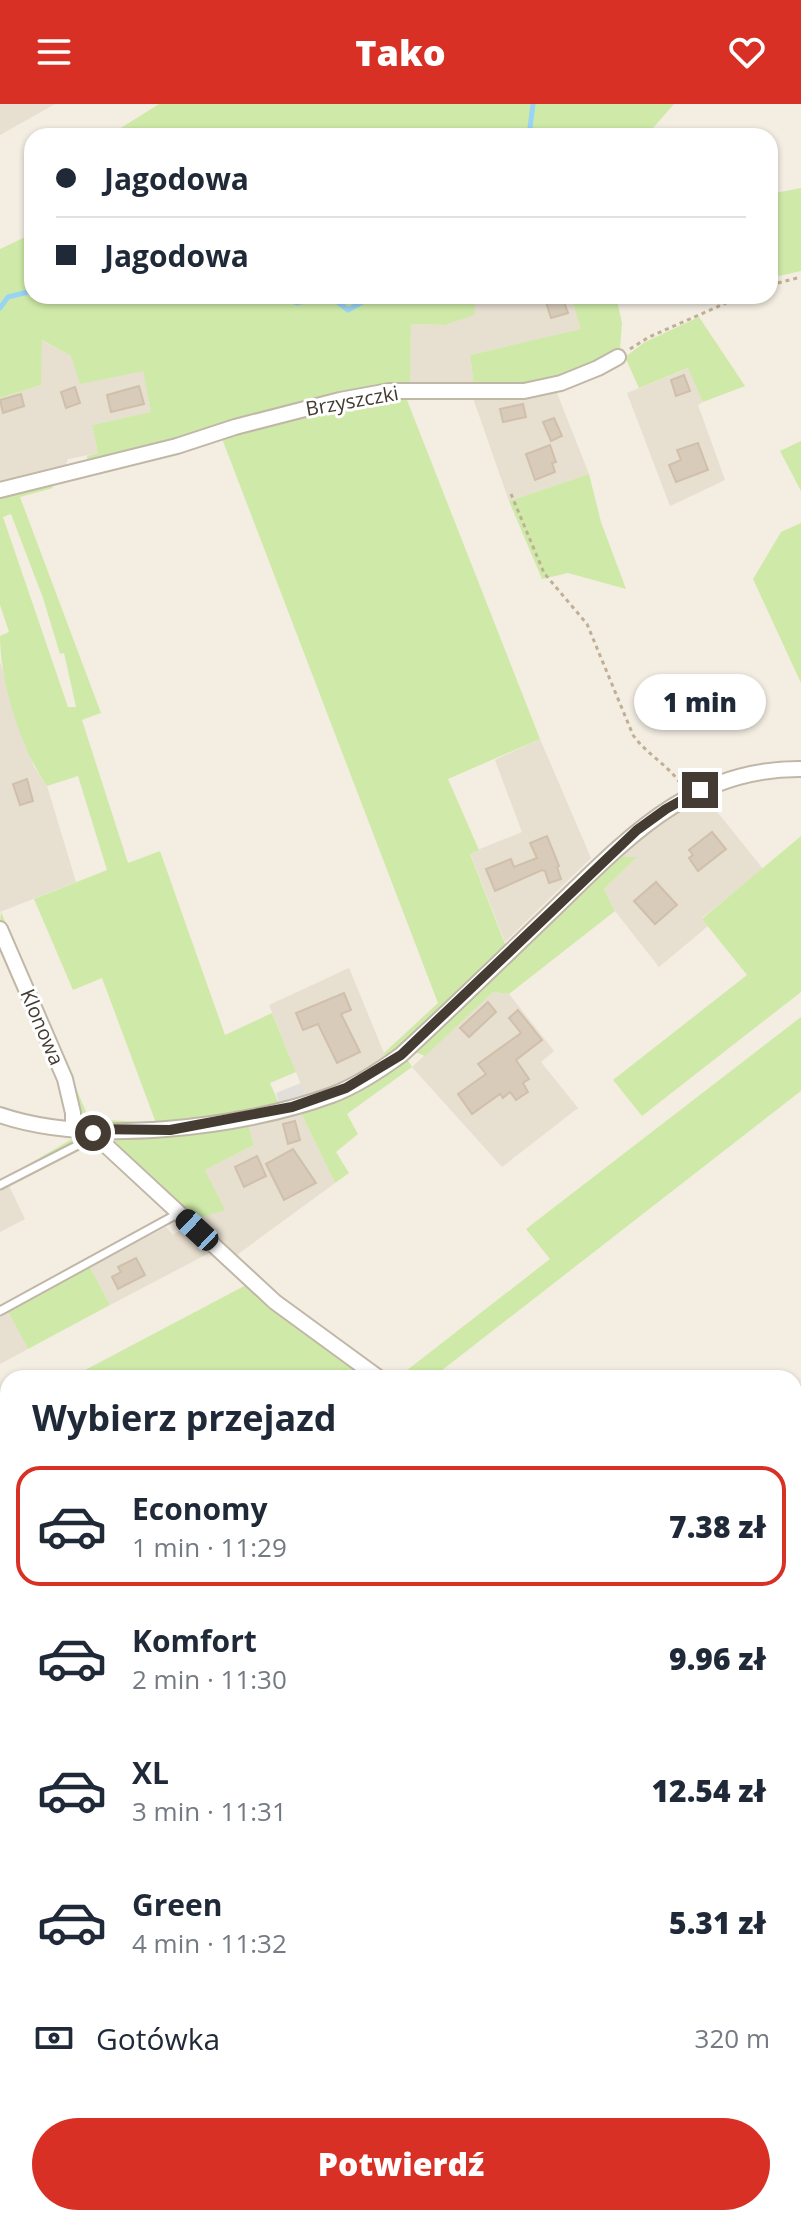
<!DOCTYPE html>
<html lang="pl">
<meta charset="utf-8">
<style>
:root{--surface:#fff;--page:#f6f6f7;--text:#1f2937;--muted:#747a83;--line:#e0e1e3;--accent:#d93025}
body{margin:0;font-family:"Open Sans",sans-serif;background:var(--page);color:var(--text);height:100vh;display:flex;flex-direction:column;font-size:30px;white-space:nowrap}
*{box-sizing:border-box;margin:0}
p{font-size:26px;color:var(--muted)}
.icon{flex:none;width:44px;height:44px;fill:none;stroke:currentColor;stroke-width:2;stroke-linecap:round;stroke-linejoin:round}
.map{position:relative;flex:1;overflow:hidden}
.details{position:absolute;left:0px;top:1266px;width:802px;height:856px;display:flex;flex-direction:column;background:var(--surface);border-radius:24px 24px 0 0;box-shadow:0 2px 6px #0004}
.details>*{flex:none}
.guide{position:absolute;left:24px;top:24px;width:754px;height:176px;border-radius:24px;box-shadow:0 2px 6px #0004;display:grid;align-content:center;height:176px;padding:0 32px;background:var(--surface)}
.end{position:absolute;width:36px;height:36px;margin:-18px;border:10px solid #443c32;background:#fff;box-shadow:0 0 0 4px #fff}
.from{border-radius:50%}
.bubble{position:absolute;height:56px;border-radius:28px;background:var(--surface);box-shadow:0 2px 6px #0004;font-size:26px;font-weight:800;line-height:56px;text-align:center}
.car{position:absolute;width:24px;height:48px;margin:-24px -12px;border-radius:10px;box-shadow:0 0 6px 2px #0007;background:linear-gradient(#222 24%,#8ab4d8 0 40%,#222 0 76%,#8ab4d8 0 86%,#222 0)}
.guide b{display:flex;align-items:center;gap:28px;height:76px;font-size:30px}
.guide b+b{border-top:2px solid var(--line)}
.guide i{width:20px;height:20px;background:var(--text)}
ul{padding:0;list-style:none}
li{display:flex;align-items:center;gap:24px;height:120px;margin:0 16px 12px;padding:0 16px;border:4px solid transparent;border-radius:24px}
li div{flex:1}
li b{display:block;font-size:30px}
li em{font-style:normal;font-weight:800}
li.current{border-color:var(--accent)}
li>.icon{width:72px;height:72px;stroke-width:1.5}
h2{padding:0 32px;font-size:36px;line-height:96px}
.pay{display:flex;align-items:center;gap:20px;height:88px;padding:0 32px;font-size:30px}
.pay p{margin-inline-start:auto}
.action{display:flex;gap:16px;margin-top:auto;padding:16px 32px}
.action a{flex:1;height:92px;border-radius:48px;background:var(--accent);color:#fff;font-size:32px;font-weight:800;line-height:92px;text-align:center}
header{display:flex;justify-content:space-between;align-items:center;height:104px;padding:0 32px;background:var(--accent);color:#fff;font-size:36px;font-weight:800}
.map>svg:first-child{display:block}
.residential{fill:#e7dfd0}
.green{fill:#cfeaa8;fill-rule:evenodd}
.parking{fill:#e2dfdb}
.lines{fill:none;stroke-linecap:round;stroke-linejoin:round}
.stream{stroke:#99d4f5;stroke-width:5}
.building{fill:#d8cbba;stroke:#d0bfaa;stroke-width:2}
.service-casing{stroke:#c1b7a7;stroke-width:11}
.minor-casing{stroke:#c1b7a7;stroke-width:18}
.path{stroke:#c1af95;stroke-width:3;stroke-dasharray:4 4;stroke-linecap:butt}
.service{stroke:#fff;stroke-width:7}
.minor{stroke:#fff;stroke-width:14}
.route{stroke:#443c32;stroke-width:10}
.labels{text-anchor:middle;stroke-width:6;stroke-linejoin:round;paint-order:stroke}
.street-label{font-size:20px;fill:#443c32;stroke:#fff}
</style>
<header><svg class="icon" aria-label="menu" viewBox="0 0 24 24"><path d="M4 6h16M4 12h16M4 18h16"/></svg>Tako<svg class="icon" aria-label="heart" viewBox="0 0 24 24"><path d="M12 20l-8-8c-3-5 5-10 8-4 3-6 11-1 8 4z"/></svg></header>
<div class="map">
<svg width="801" height="2122" viewBox="0 0 801 2122">
<rect width="100%" height="100%" fill="#f3ede2"/>
<g class="residential">
<polygon points="0,0 55,0 0,31"/>
<polygon points="476,192 571,192 582,225 470,251 474,283 410,282 411,220 445,221 473,211"/>
<polygon points="41,236 71,252 143,267 152,308 92,321 98,349 68,355 65,364 0,382 0,294 41,281"/>
<polygon points="689,264 703,298 698,301 725,376 670,402 627,289"/>
<polygon points="555,284 589,370 509,397 473,294"/>
<polygon points="0,558 34,663 47,682 76,778 0,808"/>
<polygon points="540,635 591,754 505,838 470,749 522,728 495,656"/>
<polygon points="706,689 706,694 763,765 702,814 708,822 659,863 615,807 604,785 636,754 618,753 652,723"/>
<polygon points="349,864 386,954 340,979 306,993 269,901"/>
<polygon points="493,888 509,890 554,947 541,958 578,1004 502,1063 412,963"/>
<polygon points="299,1005 335,1079 234,1153 191,1116 205,1066 254,1041 247,1017"/>
<polygon points="8,1080 25,1115 0,1128 0,1084"/>
<polygon points="186,1122 211,1148 110,1201 90,1163 166,1123 173,1131"/>
<polygon points="8,1206 28,1245 0,1260 0,1211"/>
</g>
<g class="green">
<polygon points="159,0 674,0 646,32 108,32"/>
<polygon points="801,84 801,167 770,174 770,90"/>
<polygon points="32,130 32,192 476,192 474,211 445,221 411,220 410,282 88,361 87,352 98,349 92,321 151,308 143,267 80,280 71,252 42,236 41,281 0,294 0,145"/>
<path d="M571,192H616L622,219L620,245C598,262 554,278 526,282C509,285 491,283 474,283L470,251L581,225Z"/>
<polygon points="699,213 745,282 703,298 688,264 639,284 625,253 645,238"/>
<polygon points="405,291 540,635 448,675 479,746 470,750 507,845 442,909 377,961 373,961 386,954 384,949 438,899 221,332 329,303"/>
<polygon points="801,337 801,387 780,347"/>
<polygon points="589,370 601,418 626,485 568,469 542,475 509,397"/>
<path d="M51,378L53,384L20,393L101,609L82,616L128,759L160,747L225,931L272,909L296,968L270,979L280,1002L179,1021L91,1020L79,1005L0,817L1,808L87,1010L94,1015L156,1019L102,874L73,886L34,795L107,766L78,672L47,682C21,645 0,578 0,532L9,528L0,501V390ZM11,410L43,494L60,550L64,549L76,603H68L3,413Z"/>
<polygon points="801,419 801,579 753,475 781,428"/>
<polygon points="801,732 801,888 642,1012 613,976 747,871 702,815"/>
<polygon points="618,753 637,753 604,785 615,807 509,890 493,888 425,952 413,947"/>
<polygon points="801,913 801,987 432,1274 397,1274 550,1155 526,1125"/>
<polygon points="407,955 412,963 347,1010 358,1030 336,1048 349,1069 335,1079 299,1005"/>
<polygon points="0,1015 78,1030 78,1036 74,1041 0,1077 72,1035 70,1033 50,1032 0,1019"/>
<polygon points="247,1017 254,1041 205,1066 225,1106 191,1116 103,1035 106,1029"/>
<polygon points="90,1163 110,1201 28,1245 8,1207"/>
<polygon points="248,1180 301,1228 360,1266 345,1274 70,1274"/>
<polygon points="8,1307 8,1449 0,1453 0,1311"/>
<polygon points="801,1443 801,1502 794,1507 794,1449"/>
<polygon points="801,1574 801,1624 794,1630 794,1579"/>
<polygon points="8,2001 8,2050 0,2054 0,2005"/>
<polygon points="84,2114 241,2114 225,2122 68,2122"/>
</g>
<polygon class="parking" points="301,979 306,993 280,1002 276,989"/>
<g class="lines">
<g class="stream">
<polyline points="529,32 533,0"/>
<polyline points="280,192 297,199 322,192"/>
<polyline points="330,192 348,206 373,192"/>
<polyline points="414,192 418,194 444,192"/>
<polyline points="0,204 8,193 32,187"/>
</g>
</g>
<g class="building">
<polygon points="544,192 562,192 568,209 551,214"/>
<polygon points="684,271 690,287 676,292 671,276"/>
<polygon points="139,282 144,300 111,308 107,291"/>
<polygon points="75,283 80,299 66,304 61,288"/>
<polygon points="21,290 24,302 3,309 0,296"/>
<polygon points="523,300 526,313 503,318 500,305"/>
<polygon points="554,314 562,332 551,337 543,318"/>
<polygon points="698,339 708,366 676,378 669,361 681,356 677,346"/>
<polygon points="550,341 556,358 552,359 555,368 535,376 526,350"/>
<polygon points="27,675 33,697 20,701 13,680"/>
<polygon points="712,728 726,745 698,767 689,754 693,751 689,746"/>
<polygon points="547,732 559,762 557,763 561,775 549,779 545,767 542,766 495,787 486,765 511,755 514,763 537,754 530,739"/>
<polygon points="656,778 677,801 655,820 634,797"/>
<polygon points="344,889 351,906 341,910 360,948 337,959 318,920 303,926 296,909"/>
<polygon points="488,898 496,908 469,933 460,924"/>
<polygon points="518,906 542,936 516,956 529,975 523,979 528,988 516,996 510,988 503,994 500,990 472,1010 458,990 486,970 478,960 521,929 509,914"/>
<polygon points="295,1017 300,1036 288,1040 283,1020"/>
<polygon points="293,1045 316,1079 284,1096 266,1060"/>
<polygon points="257,1052 266,1072 244,1083 235,1063"/>
<polygon points="136,1154 145,1171 118,1185 112,1173 121,1168 118,1163"/>
</g>
<g class="lines">
<g class="service-casing">
<g id="service">
<polyline points="0,1081 78,1041 93,1028"/>
<polyline points="0,1207 179,1109"/>
</g>
</g>
<g class="minor-casing">
<g id="minor">
<polyline points="0,386 177,342 235,323 340,296 389,287 524,287 561,279 598,264 618,253"/>
<polyline points="0,825 65,975 73,1009 73,1024"/>
<path d="M0,1011C90,1042 243,1024 332,991C356,982 379,967 401,951C450,906 498,859 546,813C622,740 687,664 801,665"/>
<polyline points="91,1025 99,1035 275,1198 379,1274"/>
<polyline points="794,1833 801,1845"/>
</g>
</g>
<g class="path">
<polyline points="770,181 801,173"/>
<polyline points="630,245 649,233 742,192"/>
<path d="M511,390L544,469L587,520L633,631C647,651 669,661 682,682"/>
<polyline points="794,1722 801,1719"/>
<polyline points="794,1973 801,1968"/>
</g>
<use href="#service" class="service"/>
<use href="#minor" class="minor"/>
</g>
<g class="lines">
<polyline class="route" points="93,1029 91,1025 170,1026 292,1003 346,984 401,951 637,726 666,705 700,686"/>
</g>
<g class="labels">
<g class="street-label">
<text transform="translate(352 297) rotate(-10)" y="7">Brzyszczki</text>
<text transform="translate(42 923) rotate(67)" y="7">Klonowa</text>
</g>
</g>
</svg>
<i class="end from" style="left:93px;top:1029px"></i>
<i class="end" style="left:700px;top:686px"></i>
<div class="bubble" style="left:634px;top:570px;width:132px">1 min</div>
<i class="car" style="left:197px;top:1126px;rotate:313deg"></i>
<div class="guide">
<b><i class="from"></i>Jagodowa</b>
<b><i></i>Jagodowa</b>
</div>
<section class="details">
<h2>Wybierz przejazd</h2>
<ul>
<li class="current"><svg class="icon" aria-label="car" viewBox="0 0 24 24"><path d="M5 17H2v-5l4-1 3-4h7l3 4 3 1v5h-3M9 17h6M6 11h13"/><circle cx="7" cy="17" r="2"/><circle cx="17" cy="17" r="2"/></svg><div><b>Economy</b><p>1 min · 11:29</p></div><em>7.38 zł</em></li>
<li><svg class="icon" aria-label="car" viewBox="0 0 24 24"><path d="M5 17H2v-5l4-1 3-4h7l3 4 3 1v5h-3M9 17h6M6 11h13"/><circle cx="7" cy="17" r="2"/><circle cx="17" cy="17" r="2"/></svg><div><b>Komfort</b><p>2 min · 11:30</p></div><em>9.96 zł</em></li>
<li><svg class="icon" aria-label="car" viewBox="0 0 24 24"><path d="M5 17H2v-5l4-1 3-4h7l3 4 3 1v5h-3M9 17h6M6 11h13"/><circle cx="7" cy="17" r="2"/><circle cx="17" cy="17" r="2"/></svg><div><b>XL</b><p>3 min · 11:31</p></div><em>12.54 zł</em></li>
<li><svg class="icon" aria-label="car" viewBox="0 0 24 24"><path d="M5 17H2v-5l4-1 3-4h7l3 4 3 1v5h-3M9 17h6M6 11h13"/><circle cx="7" cy="17" r="2"/><circle cx="17" cy="17" r="2"/></svg><div><b>Green</b><p>4 min · 11:32</p></div><em>5.31 zł</em></li>
</ul>
<div class="pay"><svg class="icon" aria-label="cash" viewBox="0 0 24 24"><path d="M3 7h18v10H3z"/><circle cx="12" cy="12" r="2"/></svg>Gotówka<p>320 m</p></div>
<div class="action"><a>Potwierdź</a></div>
</section>
</div>
